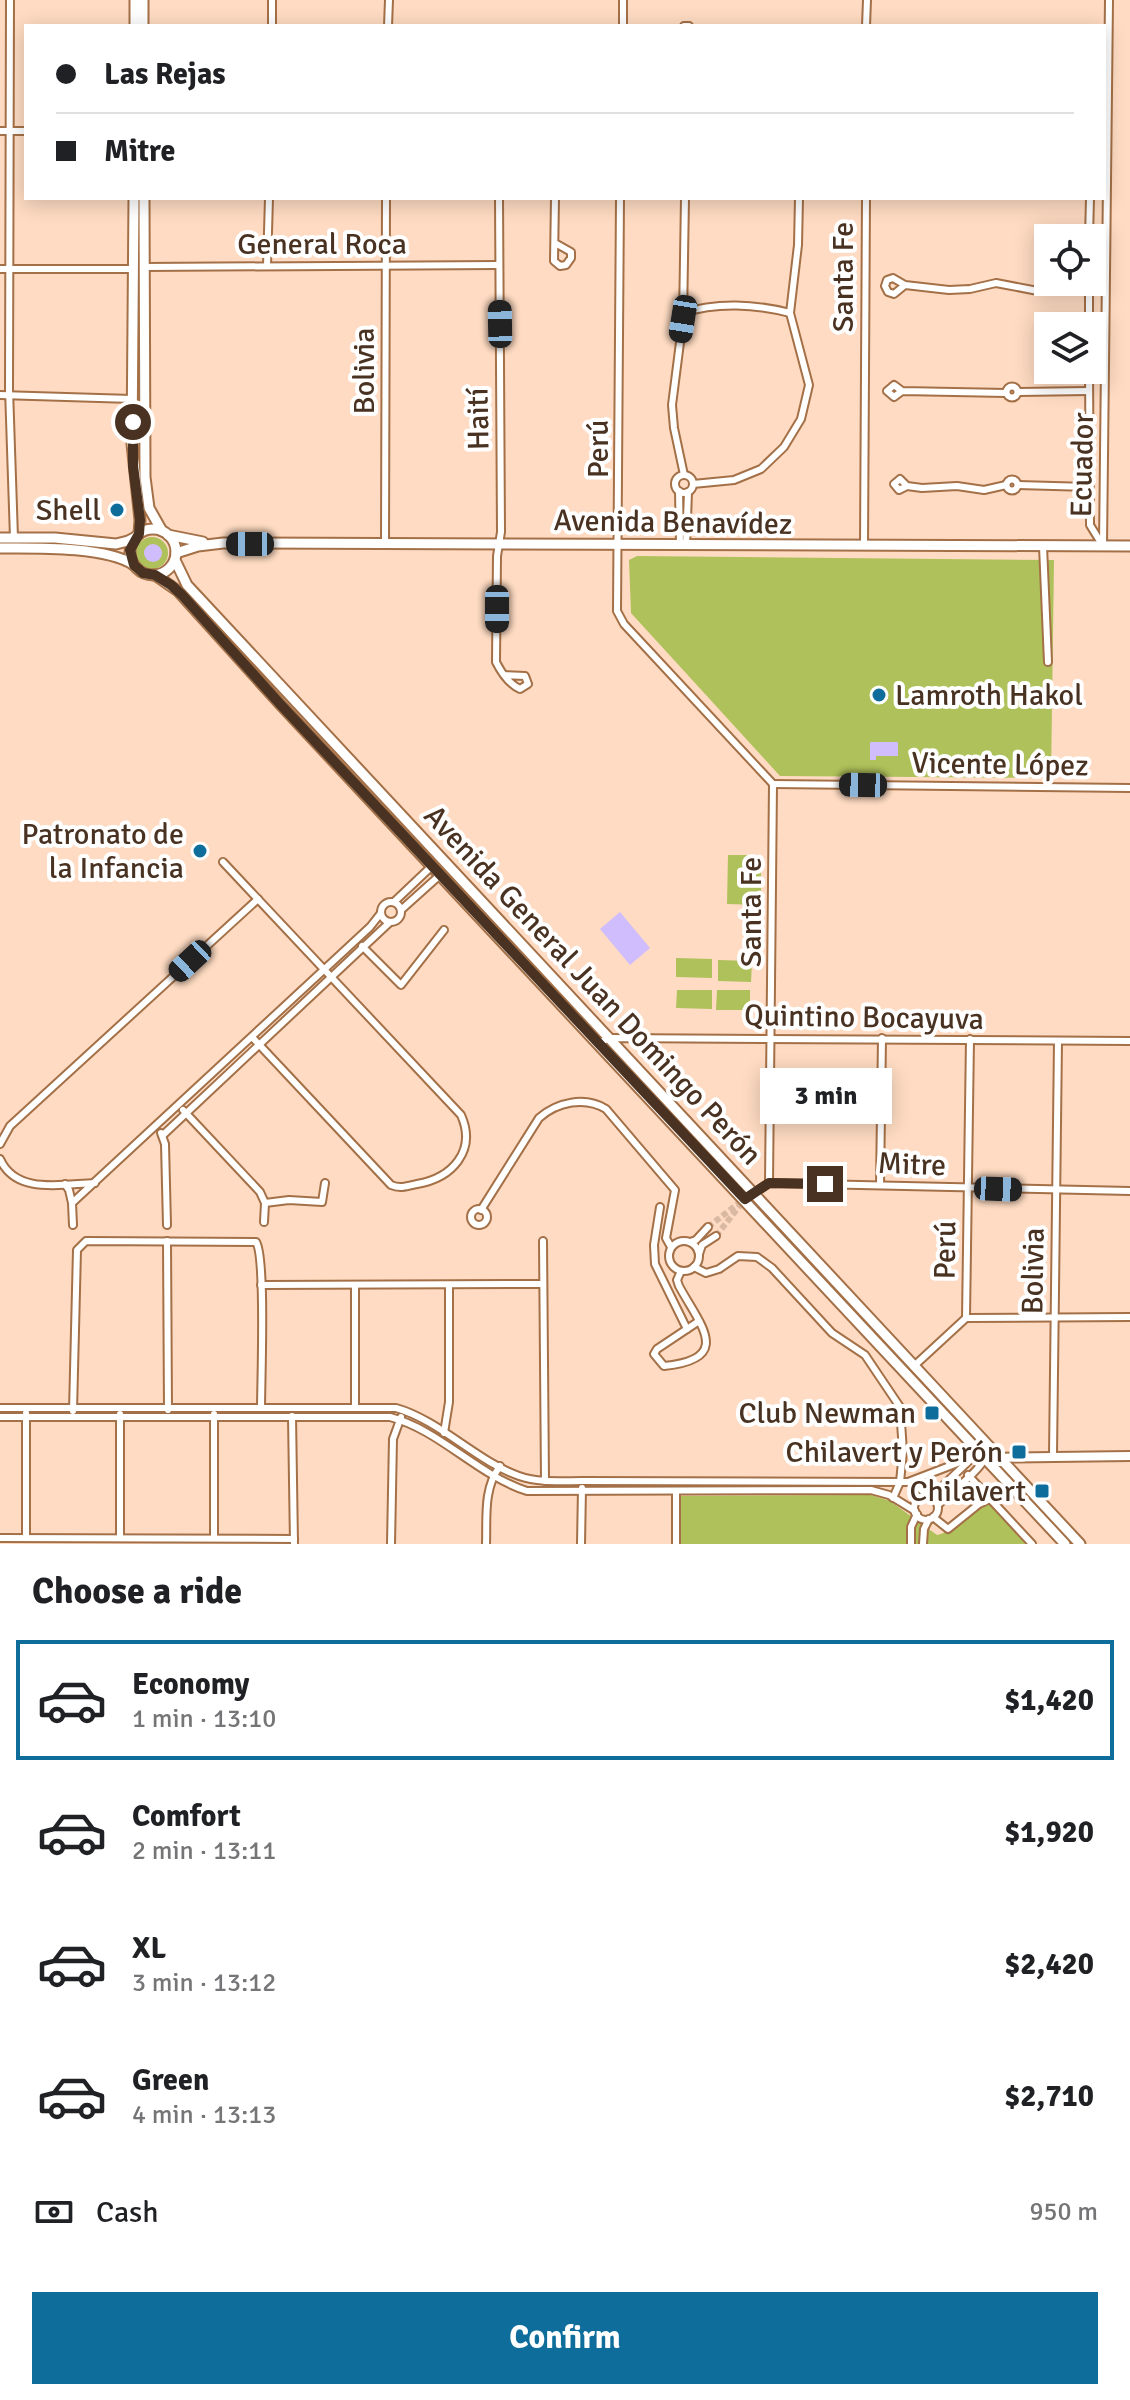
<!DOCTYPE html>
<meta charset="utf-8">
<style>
:root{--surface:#fff;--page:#f6f6f6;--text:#202124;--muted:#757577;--line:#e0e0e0;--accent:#0f6d9c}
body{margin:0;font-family:Signika,sans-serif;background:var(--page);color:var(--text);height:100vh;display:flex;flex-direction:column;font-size:30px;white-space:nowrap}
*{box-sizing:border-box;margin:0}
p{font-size:26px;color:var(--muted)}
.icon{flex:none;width:44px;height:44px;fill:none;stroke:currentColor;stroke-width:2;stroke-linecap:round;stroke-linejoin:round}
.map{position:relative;height:1544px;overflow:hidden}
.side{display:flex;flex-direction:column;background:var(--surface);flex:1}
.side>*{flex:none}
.top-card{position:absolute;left:24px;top:24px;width:1082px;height:176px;border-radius:0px;box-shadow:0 4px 20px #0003;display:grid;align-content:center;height:176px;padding:0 32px;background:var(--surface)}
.buttons{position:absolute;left:1034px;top:224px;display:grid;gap:16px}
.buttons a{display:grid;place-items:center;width:72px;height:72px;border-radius:0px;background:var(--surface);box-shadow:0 4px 20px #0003;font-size:40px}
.end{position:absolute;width:36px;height:36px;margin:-18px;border:10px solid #493221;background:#fff;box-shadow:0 0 0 4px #fff}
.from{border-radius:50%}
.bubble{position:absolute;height:56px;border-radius:0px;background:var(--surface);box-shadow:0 4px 20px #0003;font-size:26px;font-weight:700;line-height:56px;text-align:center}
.car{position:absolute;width:24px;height:48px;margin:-24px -12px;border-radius:10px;box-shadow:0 0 6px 2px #0007;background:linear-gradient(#222 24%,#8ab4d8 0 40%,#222 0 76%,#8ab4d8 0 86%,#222 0)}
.top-card b{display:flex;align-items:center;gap:28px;height:76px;font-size:30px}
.top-card b+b{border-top:2px solid var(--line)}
.top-card i{width:20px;height:20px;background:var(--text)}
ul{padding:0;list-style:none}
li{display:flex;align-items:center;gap:24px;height:120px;margin:0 16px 12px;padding:0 16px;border:4px solid transparent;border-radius:0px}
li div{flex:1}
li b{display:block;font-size:30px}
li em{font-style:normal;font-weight:700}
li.on{border-color:var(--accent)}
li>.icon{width:72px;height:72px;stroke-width:1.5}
h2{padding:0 32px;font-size:36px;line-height:96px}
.pay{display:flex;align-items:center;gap:20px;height:88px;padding:0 32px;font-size:30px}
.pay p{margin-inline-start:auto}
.cta{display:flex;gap:16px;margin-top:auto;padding:16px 32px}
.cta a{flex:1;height:92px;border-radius:0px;background:var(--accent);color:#fff;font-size:32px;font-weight:700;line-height:92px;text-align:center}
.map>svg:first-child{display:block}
.green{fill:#afc15a}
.water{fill:#d0bdfe}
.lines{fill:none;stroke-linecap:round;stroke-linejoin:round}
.minor-tunnel{stroke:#dab9a2;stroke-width:6;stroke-dasharray:6 3;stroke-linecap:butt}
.minor-casing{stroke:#a47047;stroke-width:10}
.tertiary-casing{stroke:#a47047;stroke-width:12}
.secondary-casing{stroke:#a47047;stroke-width:13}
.minor{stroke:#fff;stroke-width:6}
.tertiary{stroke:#fff;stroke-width:8}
.secondary{stroke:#fff;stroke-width:9}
.route{stroke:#493221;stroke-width:10}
.poi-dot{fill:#0f6d9c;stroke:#fff;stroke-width:3}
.labels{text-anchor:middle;stroke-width:8;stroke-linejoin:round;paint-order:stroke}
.street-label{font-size:30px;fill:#493221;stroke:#fff}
.poi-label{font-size:30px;fill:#493221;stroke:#fff;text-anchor:end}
</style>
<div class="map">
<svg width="1130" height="1544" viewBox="0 0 1130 1544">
<rect width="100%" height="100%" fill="#fedbc2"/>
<g class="green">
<circle cx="152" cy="553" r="16"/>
<polygon points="637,556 1054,560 1051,778 780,776 631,613 629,560"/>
<polygon points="728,855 761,855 761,905 727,904"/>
<polygon points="676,958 712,959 712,978 676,977"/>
<polygon points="718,960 752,961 751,982 718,981"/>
<polygon points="677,990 712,990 712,1009 676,1008"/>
<polygon points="717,990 750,990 750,1010 716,1010"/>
<path d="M871,1495L890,1501L937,1535C959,1531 971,1505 989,1504L1028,1544H680L681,1496Z"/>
</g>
<g class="water">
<circle cx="153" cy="553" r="9"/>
<polygon points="870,742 898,742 898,756 876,756 876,760 870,760"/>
<polygon points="620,912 650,948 630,965 600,929"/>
</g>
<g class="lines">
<g class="minor-tunnel">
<polyline points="708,1227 739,1203"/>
<polyline points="716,1236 745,1199"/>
</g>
<g class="minor-casing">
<g id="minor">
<polyline points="10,0 9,389 14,538"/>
<polyline points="272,26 272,0"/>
<polyline points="388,26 389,0"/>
<polyline points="623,26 623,0"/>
<polyline points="684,26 689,26"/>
<polyline points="866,26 867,0"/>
<polyline points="0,131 26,131"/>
<path d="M499,198L501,532L497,556L496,662C501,672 509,684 520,689L528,684L525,676L504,675"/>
<polyline points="555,198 554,261 560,266 566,265 571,258 571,252 555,243"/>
<polyline points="620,198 617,611 624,624 773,784"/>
<polyline points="1089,238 1090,198"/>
<polyline points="267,266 269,198"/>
<polyline points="144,267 499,265"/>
<polyline points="0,269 134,269"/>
<polyline points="905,285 894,294 888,292 885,286 887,280 893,278 905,285 949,290 970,289 996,283 1038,291 1089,287"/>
<path d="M683,313C716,302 756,304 790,313"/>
<polyline points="1089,326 1089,282"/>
<polyline points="1089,370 1090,525 1103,546"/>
<circle cx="1012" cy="392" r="5.5"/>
<polyline points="902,391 894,397 887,391 894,385 902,391 1006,393"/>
<polyline points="1018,392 1089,391"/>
<polyline points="0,395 132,399"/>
<polyline points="684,475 674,428 672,405 683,319 685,198"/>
<circle cx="684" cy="484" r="9"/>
<circle cx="1012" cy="485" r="5.5"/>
<polyline points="693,484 734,480 761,469 784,447 801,419 809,385 790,313 798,245 799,198"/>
<polyline points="1018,485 1089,487"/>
<polyline points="907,486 900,479 894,484 899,490 907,486 922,488 957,486 984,490 1006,485"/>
<polyline points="679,491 680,545"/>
<polyline points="385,544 386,198"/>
<polyline points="686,546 688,492"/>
<polyline points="864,546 866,198"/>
<polyline points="1043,546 1048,662"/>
<polyline points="1103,546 1109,0"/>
<polyline points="773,784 1130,788"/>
<path d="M223,862L461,1115C477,1151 452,1178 417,1184C408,1186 400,1189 391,1185L252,1037"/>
<circle cx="391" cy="912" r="10"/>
<polyline points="394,902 433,865"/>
<polyline points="401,910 440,875"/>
<polyline points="362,946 401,985 444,930"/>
<polyline points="598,1043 610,1038 1130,1041"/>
<polyline points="183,1110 260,1192 265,1203 264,1222"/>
<polyline points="161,1133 165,1144 167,1225"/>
<polyline points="163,1135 390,922"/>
<polyline points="0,1144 10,1126 258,899"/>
<path d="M0,1159C16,1195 62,1184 95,1183"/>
<polyline points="769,1183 773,784"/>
<polyline points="65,1184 69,1190 72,1203"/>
<polyline points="880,1185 882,1038"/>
<polyline points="745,1199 769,1183 1130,1191"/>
<polyline points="265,1203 289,1200 322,1202 325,1183"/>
<polyline points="660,1207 654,1245 655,1264 687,1329"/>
<circle cx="479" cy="1217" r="8"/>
<path d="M481,1210L539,1118C557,1102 585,1096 606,1109L675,1190L666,1238L671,1247"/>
<polyline points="73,1225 72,1203 370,927 381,913"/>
<circle cx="684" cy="1256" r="15"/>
<polyline points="167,1241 168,1410"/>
<polyline points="543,1241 545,1481"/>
<polyline points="690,1242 696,1240 708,1227"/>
<polyline points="699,1254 702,1245 716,1236"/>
<polyline points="694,1267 706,1273 719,1269 738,1256 757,1257 772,1268 832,1333 865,1355 900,1407 903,1452 900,1482 893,1498"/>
<path d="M681,1271L677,1280L679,1286C700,1325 734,1359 664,1366L654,1354L657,1349L699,1321"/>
<polyline points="261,1285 543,1284"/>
<polyline points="355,1285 355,1408"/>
<polyline points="966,1318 970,1039"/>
<polyline points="914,1366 966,1318 1130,1317"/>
<path d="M0,1408H396C439,1420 478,1462 519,1476C539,1483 561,1481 582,1481L908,1482L916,1485L928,1496"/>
<path d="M73,1411L77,1250L86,1241L256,1242C266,1257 261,1382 261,1408"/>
<polyline points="26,1413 26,1538"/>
<polyline points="120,1414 120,1538"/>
<polyline points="214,1414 214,1538"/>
<polyline points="292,1416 294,1544"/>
<path d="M0,1417H390C440,1430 477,1475 527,1491L871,1490L889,1495L915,1511"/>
<polyline points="444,1433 449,1402 449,1286"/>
<polyline points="1053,1455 1058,1041"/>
<polyline points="968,1475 1032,1544"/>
<polyline points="908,1482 968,1459"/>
<circle cx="926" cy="1508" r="12"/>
<polyline points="931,1497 972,1458 985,1458"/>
<path d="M938,1505C951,1491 978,1473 985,1458"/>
<polyline points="933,1517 948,1529 979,1504 990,1499"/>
<polyline points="0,1538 294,1539"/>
<polyline points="391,1544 393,1439 401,1417"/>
<path d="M486,1544C487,1517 483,1489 500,1466"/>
<polyline points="581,1544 582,1488"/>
<polyline points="676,1544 676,1492"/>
<polyline points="911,1544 911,1527 917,1514"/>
<polyline points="923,1544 924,1529 929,1519"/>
</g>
</g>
<g class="tertiary-casing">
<polyline id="tertiary" points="985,1458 1130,1456"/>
</g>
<g class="secondary-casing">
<g id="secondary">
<polyline points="135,26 135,0"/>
<polyline points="143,26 143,0"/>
<polyline points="134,198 132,444 140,520 139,534"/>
<polyline points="144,198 145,477 149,508 162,531"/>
<circle cx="153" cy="552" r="23"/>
<polyline points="168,535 203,542"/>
<polyline points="0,538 55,538 116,544 128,541 136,537"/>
<path d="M0,548C34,548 106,546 134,565"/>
<polyline points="176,553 198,546 223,543 1130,546"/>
<polyline points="175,560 187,585 1080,1544"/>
<polyline points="155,575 178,591 280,704 1065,1544"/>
</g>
</g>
<use href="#minor" class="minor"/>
<use href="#tertiary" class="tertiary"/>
<use href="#secondary" class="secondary"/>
</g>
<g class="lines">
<polyline class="route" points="133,422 133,466 140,520 139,534 130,550 134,565 143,573 155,575 171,585 182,595 280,704 745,1199 769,1183 825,1184"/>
</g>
<g class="poi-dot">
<circle cx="117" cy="510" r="8"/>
<circle cx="879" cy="695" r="8"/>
<circle cx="200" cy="851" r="8"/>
<rect x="924" y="1405" width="16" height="16" rx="4"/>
<rect x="1011" y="1444" width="16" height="16" rx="4"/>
<rect x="1034" y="1483" width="16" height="16" rx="4"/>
</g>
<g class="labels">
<g class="street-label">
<text x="322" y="254">General Roca</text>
<text transform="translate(843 277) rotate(-90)" y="10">Santa Fe</text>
<text transform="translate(364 371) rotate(-90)" y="10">Bolivia</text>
<text transform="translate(478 419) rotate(-91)" y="10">Haití</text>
<text transform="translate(598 449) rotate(-90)" y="10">Perú</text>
<text transform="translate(1082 465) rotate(-89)" y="10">Ecuador</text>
<text transform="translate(673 522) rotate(1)" y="10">Avenida Benavídez</text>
<text transform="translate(1000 764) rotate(1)" y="10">Vicente López</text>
<text transform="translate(751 912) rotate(-90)" y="10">Santa Fe</text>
<text transform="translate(593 985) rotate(47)" y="10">Avenida General Juan Domingo Perón</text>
<text transform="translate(864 1017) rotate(1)" y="10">Quintino Bocayuva</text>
<text transform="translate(912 1164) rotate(2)" y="10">Mitre</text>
<text transform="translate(945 1250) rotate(-89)" y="10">Perú</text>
<text transform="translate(1033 1271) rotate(-89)" y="10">Bolivia</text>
</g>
<g class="poi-label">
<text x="101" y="520">Shell</text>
<text x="895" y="705" text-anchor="start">Lamroth Hakol</text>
<text x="184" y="844">Patronato de<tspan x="184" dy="34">la Infancia</tspan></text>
<text x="916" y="1423">Club Newman</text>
<text x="1003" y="1462">Chilavert y Perón</text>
<text x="1026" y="1501">Chilavert</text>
</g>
</g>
</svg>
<div class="buttons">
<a><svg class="icon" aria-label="locate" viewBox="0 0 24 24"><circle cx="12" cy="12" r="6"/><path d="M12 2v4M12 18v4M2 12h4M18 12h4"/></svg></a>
<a><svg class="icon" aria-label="layers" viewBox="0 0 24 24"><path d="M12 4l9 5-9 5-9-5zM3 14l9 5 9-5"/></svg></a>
</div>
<i class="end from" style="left:133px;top:422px"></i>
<i class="end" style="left:825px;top:1184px"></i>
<div class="bubble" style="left:760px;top:1068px;width:132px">3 min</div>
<i class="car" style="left:683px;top:319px;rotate:189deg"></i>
<i class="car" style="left:500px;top:324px;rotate:359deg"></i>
<i class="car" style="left:250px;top:544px;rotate:270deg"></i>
<i class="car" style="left:497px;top:609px;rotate:180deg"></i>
<i class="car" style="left:863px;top:785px;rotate:271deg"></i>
<i class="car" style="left:190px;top:961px;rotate:227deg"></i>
<i class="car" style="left:998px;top:1189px;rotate:92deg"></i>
<div class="top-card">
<b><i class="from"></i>Las Rejas</b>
<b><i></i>Mitre</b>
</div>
</div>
<section class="side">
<h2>Choose a ride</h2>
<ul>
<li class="on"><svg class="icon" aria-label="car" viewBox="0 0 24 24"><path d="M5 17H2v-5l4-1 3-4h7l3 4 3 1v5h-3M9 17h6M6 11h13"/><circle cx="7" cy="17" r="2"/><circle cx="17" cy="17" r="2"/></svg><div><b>Economy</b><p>1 min · 13:10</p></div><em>$1,420</em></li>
<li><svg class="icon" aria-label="car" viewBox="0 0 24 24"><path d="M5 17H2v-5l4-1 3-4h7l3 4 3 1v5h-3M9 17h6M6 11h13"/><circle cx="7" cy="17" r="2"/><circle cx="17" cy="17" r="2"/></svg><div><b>Comfort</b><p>2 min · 13:11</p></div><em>$1,920</em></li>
<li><svg class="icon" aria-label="car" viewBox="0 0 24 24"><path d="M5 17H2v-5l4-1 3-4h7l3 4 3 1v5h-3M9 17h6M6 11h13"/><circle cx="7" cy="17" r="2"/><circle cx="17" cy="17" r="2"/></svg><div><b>XL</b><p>3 min · 13:12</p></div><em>$2,420</em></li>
<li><svg class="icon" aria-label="car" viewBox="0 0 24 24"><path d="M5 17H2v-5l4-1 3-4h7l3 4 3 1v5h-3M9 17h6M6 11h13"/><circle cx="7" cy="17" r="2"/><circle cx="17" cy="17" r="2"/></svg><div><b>Green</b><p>4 min · 13:13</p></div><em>$2,710</em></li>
</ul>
<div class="pay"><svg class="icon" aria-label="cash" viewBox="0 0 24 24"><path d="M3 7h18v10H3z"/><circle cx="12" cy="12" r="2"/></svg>Cash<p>950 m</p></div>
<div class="cta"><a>Confirm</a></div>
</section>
